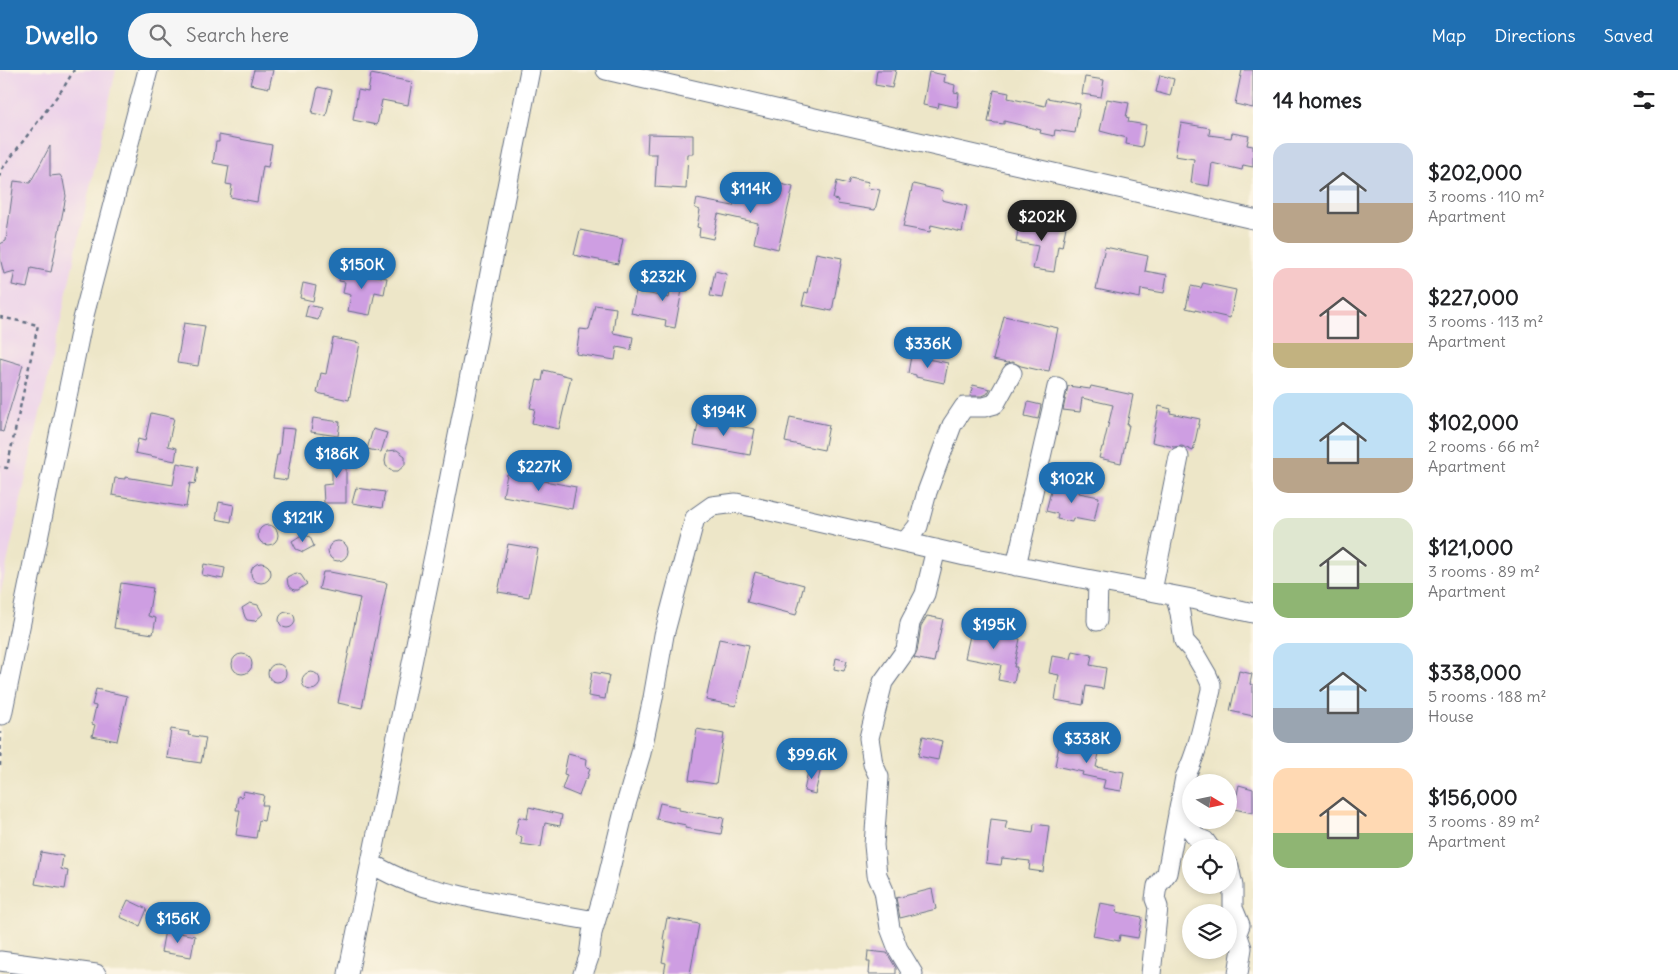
<!DOCTYPE html>
<meta charset="utf-8">
<style>
body{margin:0;font-family:Delius,sans-serif;background:#f6f6f6;color:#202124;height:100vh;display:flex;flex-direction:column;font-size:19px;white-space:nowrap}
*{box-sizing:border-box;margin:0}
p{font-size:16px;color:#757577}
.icon{flex:none;width:28px;height:28px;fill:none;stroke:currentColor;stroke-width:2;stroke-linecap:round;stroke-linejoin:round}
.map{position:relative;flex:1;overflow:hidden}
.side{display:flex;flex-direction:column;background:#fff;width:425px}
.side>*{flex:none}
.needle{width:32px;rotate:100deg}
.tools{position:absolute;left:1182px;top:704px;display:grid;gap:10px}
.tools a{display:grid;place-items:center;width:55px;height:55px;border-radius:50%;background:#fff;box-shadow:0 2px 8px #0003;font-size:25px}
.price{position:absolute;translate:-50% -42px;padding:0 11px;border-radius:18px;background:#1f6fb2;color:#fff;font-size:16px;line-height:32px;filter:drop-shadow(0 1px 2px #0008)}
.price::after{content:'';position:absolute;left:50%;top:30px;width:15px;height:11px;margin-left:-8px;background:inherit;clip-path:polygon(0 0,100% 0,50% 100%)}
.price.on{background:#222;color:#fff}
ul{padding:0;list-style:none}
li{display:flex;align-items:center;gap:15px;height:125px;padding:0 20px}
li span{display:grid;place-items:center;flex:none;width:140px;height:100px;border-radius:15px;color:#555}
li>.icon{margin-inline-start:auto}
span .icon{width:60px;height:60px;fill:#fffc;stroke-width:1}
li b{font-size:21px}
h2{display:flex;justify-content:space-between;align-items:center;height:60px;padding:0 20px;font-size:21px}
header{display:flex;align-items:center;gap:30px;box-sizing:border-box;height:70px;padding:0 25px;background:#1f6fb2;color:#fff}
header strong{font-size:24px}
nav{display:flex;gap:28px;margin-inline-start:auto;font-size:18px}
.search{width:350px;height:45px;background:#f6f6f6;display:flex;align-items:center;gap:12px;box-sizing:border-box;padding:0 18px;border-radius:28px;color:#757577;font-size:19px}
main{display:flex;flex:1;min-height:0}
.map>svg:first-child{display:block}
.built{fill:#ecd1ea}
.building{fill:#ce9ee2}
.lines{fill:none;stroke-linecap:round;stroke-linejoin:round}
.minor-casing{stroke:#646f83;stroke-width:21}
.path{stroke:#646f83;stroke-width:2.5;stroke-dasharray:4 4;stroke-linecap:butt}
.minor{stroke:#fff;stroke-width:19}
</style>
<header>
<strong>Dwello</strong>
<div class="search"><svg class="icon" aria-label="search" viewBox="0 0 24 24"><circle cx="10" cy="10" r="6"/><path d="M15 15l6 6"/></svg>Search here</div>
<nav><a>Map</a><a>Directions</a><a>Saved</a></nav>
</header>
<main>
<div class="map">
<svg width="1253" height="904" viewBox="0 0 1253 904">
<rect width="100%" height="100%" fill="#fcf5e5"/>
<filter id="ink" filterUnits="userSpaceOnUse"><feTurbulence type="fractalNoise" baseFrequency=".02" numOctaves="2"/><feDisplacementMap in="SourceGraphic" scale="10" xChannelSelector="R" yChannelSelector="G"/><feConvolveMatrix kernelMatrix="1 2 1 2 8 2 1 2 1" color-interpolation-filters="sRGB"/></filter>
<filter id="wash" filterUnits="userSpaceOnUse"><feTurbulence type="fractalNoise" baseFrequency=".0096" numOctaves="4" result="noise"/><feDisplacementMap in="SourceGraphic" scale="20" xChannelSelector="R" yChannelSelector="G"/><feGaussianBlur stdDeviation="1.12" result="paint"/><feColorMatrix in="noise" values="0 0 0 0 0 0 0 0 0 0 0 0 0 0 0 0 0 1.4 0 .05"/><feComposite in="paint" operator="in"/></filter>
<g filter="url(#wash)">
<rect width="100%" height="100%" fill="#ede6c8"/>
<path class="built" d="M0 0H116L0 525Z"/>
<g id="blocks">
<path class="building" d="M254 0H273L269 18 250 14Z
M877 0H896L892 18 875 15Z
M1242 0H1253V38L1235 34Z
M929 2 945 5 944 12 955 15 954 22 959 23 957 37 939 33 938 38 923 35Z
M371 4 412 12 408 35 382 30 377 55 353 50 358 20 368 22Z
M1160 5 1174 9 1170 26 1156 22Z
M1085 7 1104 10 1101 27 1082 24Z
M318 17 332 20 326 46 312 43Z
M994 20 1009 23 1008 28 1045 36 1047 28 1080 34 1075 63 1055 60 1054 66 1040 63 1041 60 1004 51V54L988 52Z
M1107 29 1129 33 1126 47 1129 48 1128 52 1146 55 1142 77 1126 74 1127 68 1100 61Z
M1181 53 1210 58 1209 65 1231 68 1232 63 1249 66 1247 75 1253 76V97L1243 95 1242 100 1212 93 1209 116 1191 113 1194 89 1175 86Z
M648 64 693 65V84H688L686 119 655 117 657 84H647Z
M219 65 272 75 268 97 263 96 257 132 230 127 232 115 226 114 229 96 213 93 216 72H219Z
M50 76V106L60 105 63 110 66 126 51 202 31 198 27 218 12 215 15 201 4 204 0 188V174L6 171 14 111 30 113Z
M850 108 869 112 867 118 880 120 875 140 837 134 838 130 833 129 837 111 848 114Z
M773 112 793 117 778 179 754 173 758 153 718 144 713 169 699 166 700 158 697 157 700 140 695 138 697 129 733 136 737 120 769 128Z
M913 114 943 121 942 130 967 136 962 162 931 155 930 162 903 157Z
M1020 148 1066 157 1062 177 1058 176 1054 202 1033 199 1038 176 1016 172Z
M580 160 623 169 618 194 574 185Z
M1105 177 1148 186 1145 201 1167 205 1164 223 1141 219 1140 228 1096 219Z
M816 183 842 188 832 241 802 235 805 222 808 223Z
M341 199 387 208 384 224 375 222 370 245 348 241 351 225 343 223 345 212 339 211Z
M715 201 727 204 722 228 710 226Z
M673 202 690 205 688 221 682 220 675 258 665 256 666 250 631 243 636 221 669 228Z
M303 213 316 216 313 231 300 228Z
M1203 213 1236 220 1230 248 1186 238 1191 216 1201 218Z
M308 235 321 238 318 250 305 247Z
M595 235 616 238 613 263 633 267 631 280 617 277 615 290 576 284 580 259 589 260Z
M1004 246 1058 258 1049 301 1043 300V301L1021 296 1012 292 1007 293 993 290Z
M184 253 205 256 198 296 177 293Z
M333 268 360 273 349 330 317 323 321 303 326 304Z
M911 286 948 293 944 313 916 307V305L908 303Z
M0 288 23 295 3 362 0 361Z
M544 300 571 307 559 359 532 353 535 339 530 338 537 310 542 311Z
M973 315 990 319 989 321 987 324 982 326H970Z
M1068 316 1090 319 1091 316 1133 325 1127 355H1129L1121 393 1099 388 1102 377H1103L1113 335 1082 328 1080 342 1063 340Z
M1028 332 1041 335 1038 349 1025 346Z
M1159 336 1171 339 1170 343 1200 349 1193 381 1182 376 1174 377 1152 372Z
M151 343 174 348 168 376 177 378 175 391 135 383 138 369 145 371Z
M790 347 829 355 824 380 785 372Z
M313 348 340 352 338 366 311 362Z
M699 349 755 359 750 385 694 375Z
M282 358 295 359 287 410 273 408 277 385H279Z
M373 359 387 363 381 382 367 379Z
M346 379V433H324L323 415 332 414V380Z
M397 380 405 386V395L398 401H393L386 396 385 391 387 381Z
M177 393 198 397 195 414 190 413 186 437 112 425 115 408 125 409V407L173 415Z
M507 404 576 417 572 439 503 426Z
M1060 412 1080 417 1079 423 1099 427 1094 452 1073 448 1072 452 1057 449 1058 444 1046 441 1052 417 1059 419Z
M356 418 385 422 382 438 352 433Z
M219 432 234 435 231 452 216 449Z
M258 465a10 10 0 1 1 20 0a10 10 0 1 1-20 0Z
M303 464 310 467 314 476 303 482 296 479 292 471Z
M328 481a10 10 0 1 1 20 0a10 10 0 1 1-20 0Z
M508 474 538 479 529 527 498 522Z
M251 503a10 10 0 1 1 20 0a10 10 0 1 1-20 0Z
M204 494 225 498 223 509 202 505Z
M323 502H330L387 513 362 638 338 633 360 528 319 519Z
M755 502 804 515 796 545 747 532Z
M297 503 301 505 307 514 298 520H294L288 515 287 507 293 504Z
M121 513 153 518 148 546 156 548 153 564 114 558Z
M250 533 258 535 263 544 255 551 247 550 245 547 242 538Z
M279 550a8 8 0 1 1 16 0a8 8 0 1 1-16 0Z
M927 546 943 549 934 592 914 588 917 582 921 556Z
M973 552 997 557 996 564 1020 569 1014 597H1017L1014 613 998 610 1001 595 965 588Z
M719 569 749 575 736 636 706 630Z
M1073 581 1092 585 1090 595 1106 598 1103 619 1086 616 1083 635 1055 630 1059 605 1049 603 1052 586 1071 589Z
M232 594a10 10 0 1 1 20 0a10 10 0 1 1-20 0Z
M836 588 847 591 844 601 834 599Z
M268 603a9 9 0 1 1 18 0a9 9 0 1 1-18 0Z
M1239 601 1252 604 1250 614 1253 615V646L1230 641Z
M592 602 609 605 605 629 588 626Z
M302 611a9 9 0 1 1 18 0a9 9 0 1 1-18 0Z
M96 619 127 626 117 671 92 666 95 655 92 654 96 636 92 635Z
M171 659 189 662 188 665 206 668 201 693 167 688Z
M697 659 724 664 716 714 689 710Z
M923 666 942 671 938 690 918 686Z
M1060 670 1100 679 1096 697 1124 702 1121 721 1103 718 1105 710 1082 705 1083 702 1055 696Z
M568 684 587 689 586 697 590 698 587 709H585L579 726 562 719 567 705 564 704Z
M809 696 821 698 815 724 804 721Z
M1239 715 1253 719V743L1234 739Z
M243 721 264 725 262 735H267L264 751 259 750 256 768 236 765 240 740H236L238 726 242 727Z
M660 733 679 737V740L724 748 721 764 685 758 686 755 656 749Z
M529 737 562 745 560 756 545 753 541 777 521 774 522 767 515 765 519 747 527 749Z
M991 749 1007 751 1005 759 1033 763 1034 754 1049 756 1043 802 1029 800 1030 791 1002 788 1001 795 986 793Z
M41 782 63 786 61 799 68 801 65 819 35 814Z
M932 819 936 839 900 848 896 828Z
M128 830 147 839 140 856 120 847Z
M1100 833 1117 836 1116 842 1142 847 1138 868 1120 865 1119 871 1093 866Z
M667 848 699 854 690 904H664L666 893 662 892 666 870 663 869Z
M165 860 195 866 191 887 161 882Z
M868 881 887 883 896 898V904H869L870 892H867Z"/>
</g>
</g>
<g filter="url(#ink)">
<use href="#blocks" fill-opacity="0" stroke="#646f83" stroke-width="1"/>
<g class="lines">
<g class="minor-casing">
<path id="minor" d="M606 0 1253 149
M905 472 918 456 927 422 952 355 964 337H984L995 334 1012 303
M1016 496 1057 317
M1152 521 1179 387
M1097 551 1098 511
M2 645 82 253 148 0
M1178 742 1197 768 1205 771 1210 778
M371 793C406 815 432 819 471 828 513 837 554 844 595 851
M1229 796 1233 816V838L1240 855 1237 863 1242 878 1238 904
M0 891 96 904
M348 904 440 457 530 0
M583 904 589 887 592 863 605 819 624 741 641 683 653 628 664 565 695 448 712 436 736 433 965 486 1187 528 1253 543
M913 904 898 879 890 858 884 821 877 805 874 775 879 707 873 694 869 668 883 612 906 580 910 553 925 524 936 479
M1151 904 1158 837 1155 829 1157 816 1167 803 1185 707C1199 680 1204 648 1211 620V614L1207 605 1193 581 1184 571 1180 543 1175 526"/>
</g>
<path class="path" d="M0 107 2 99 64 17 74 0
M0 247 38 255 7 398 0 397
M0 696 1 662"/>
<use href="#minor" class="minor"/>
</g>
</g>
</svg>
<div class="tools">
<a><svg class="needle" viewBox="-14 -14 28 28"><path d="M0-13l5 13h-10z" fill="#e53935"/><path d="M0 13l5-13h-10z" fill="#757577"/></svg></a>
<a><svg class="icon" aria-label="locate" viewBox="0 0 24 24"><circle cx="12" cy="12" r="6"/><path d="M12 2v4M12 18v4M2 12h4M18 12h4"/></svg></a>
<a><svg class="icon" aria-label="layers" viewBox="0 0 24 24"><path d="M12 4l9 5-9 5-9-5zM3 14l9 5 9-5"/></svg></a>
</div>
<b class="price" style="left:751px;top:144px">$114K</b>
<b class="price on" style="left:1042px;top:172px">$202K</b>
<b class="price" style="left:362px;top:220px">$150K</b>
<b class="price" style="left:663px;top:232px">$232K</b>
<b class="price" style="left:928px;top:299px">$336K</b>
<b class="price" style="left:724px;top:367px">$194K</b>
<b class="price" style="left:337px;top:409px">$186K</b>
<b class="price" style="left:539px;top:422px">$227K</b>
<b class="price" style="left:1072px;top:434px">$102K</b>
<b class="price" style="left:303px;top:473px">$121K</b>
<b class="price" style="left:994px;top:580px">$195K</b>
<b class="price" style="left:1087px;top:694px">$338K</b>
<b class="price" style="left:812px;top:710px">$99.6K</b>
<b class="price" style="left:178px;top:874px">$156K</b>
</div>
<section class="side">
<h2>14 homes<svg class="icon" aria-label="filters" viewBox="0 0 24 24"><path d="M4 7h16M4 17h16"/><circle cx="9" cy="7" r="2"/><circle cx="15" cy="17" r="2"/></svg></h2>
<ul>
<li><span style="background:linear-gradient(#c9d6e8 60%,#b9a48a 0)"><svg class="icon" aria-label="home" viewBox="0 0 24 24"><path d="M3 11l9-7 9 7M6 9v11h12V9"/></svg></span><div><b>$202,000</b><p>3 rooms · 110 m²</p><p>Apartment</p></div></li>
<li><span style="background:linear-gradient(#f6c9c9 75%,#c2b280 0)"><svg class="icon" aria-label="home" viewBox="0 0 24 24"><path d="M3 11l9-7 9 7M6 9v11h12V9"/></svg></span><div><b>$227,000</b><p>3 rooms · 113 m²</p><p>Apartment</p></div></li>
<li><span style="background:linear-gradient(#bfe0f5 65%,#b9a48a 0)"><svg class="icon" aria-label="home" viewBox="0 0 24 24"><path d="M3 11l9-7 9 7M6 9v11h12V9"/></svg></span><div><b>$102,000</b><p>2 rooms · 66 m²</p><p>Apartment</p></div></li>
<li><span style="background:linear-gradient(#dfe7d0 65%,#8fb573 0)"><svg class="icon" aria-label="home" viewBox="0 0 24 24"><path d="M3 11l9-7 9 7M6 9v11h12V9"/></svg></span><div><b>$121,000</b><p>3 rooms · 89 m²</p><p>Apartment</p></div></li>
<li><span style="background:linear-gradient(#bfe0f5 65%,#9aa5b1 0)"><svg class="icon" aria-label="home" viewBox="0 0 24 24"><path d="M3 11l9-7 9 7M6 9v11h12V9"/></svg></span><div><b>$338,000</b><p>5 rooms · 188 m²</p><p>House</p></div></li>
<li><span style="background:linear-gradient(#ffd9b3 65%,#8fb573 0)"><svg class="icon" aria-label="home" viewBox="0 0 24 24"><path d="M3 11l9-7 9 7M6 9v11h12V9"/></svg></span><div><b>$156,000</b><p>3 rooms · 89 m²</p><p>Apartment</p></div></li>
</ul>
</section>
</main>
